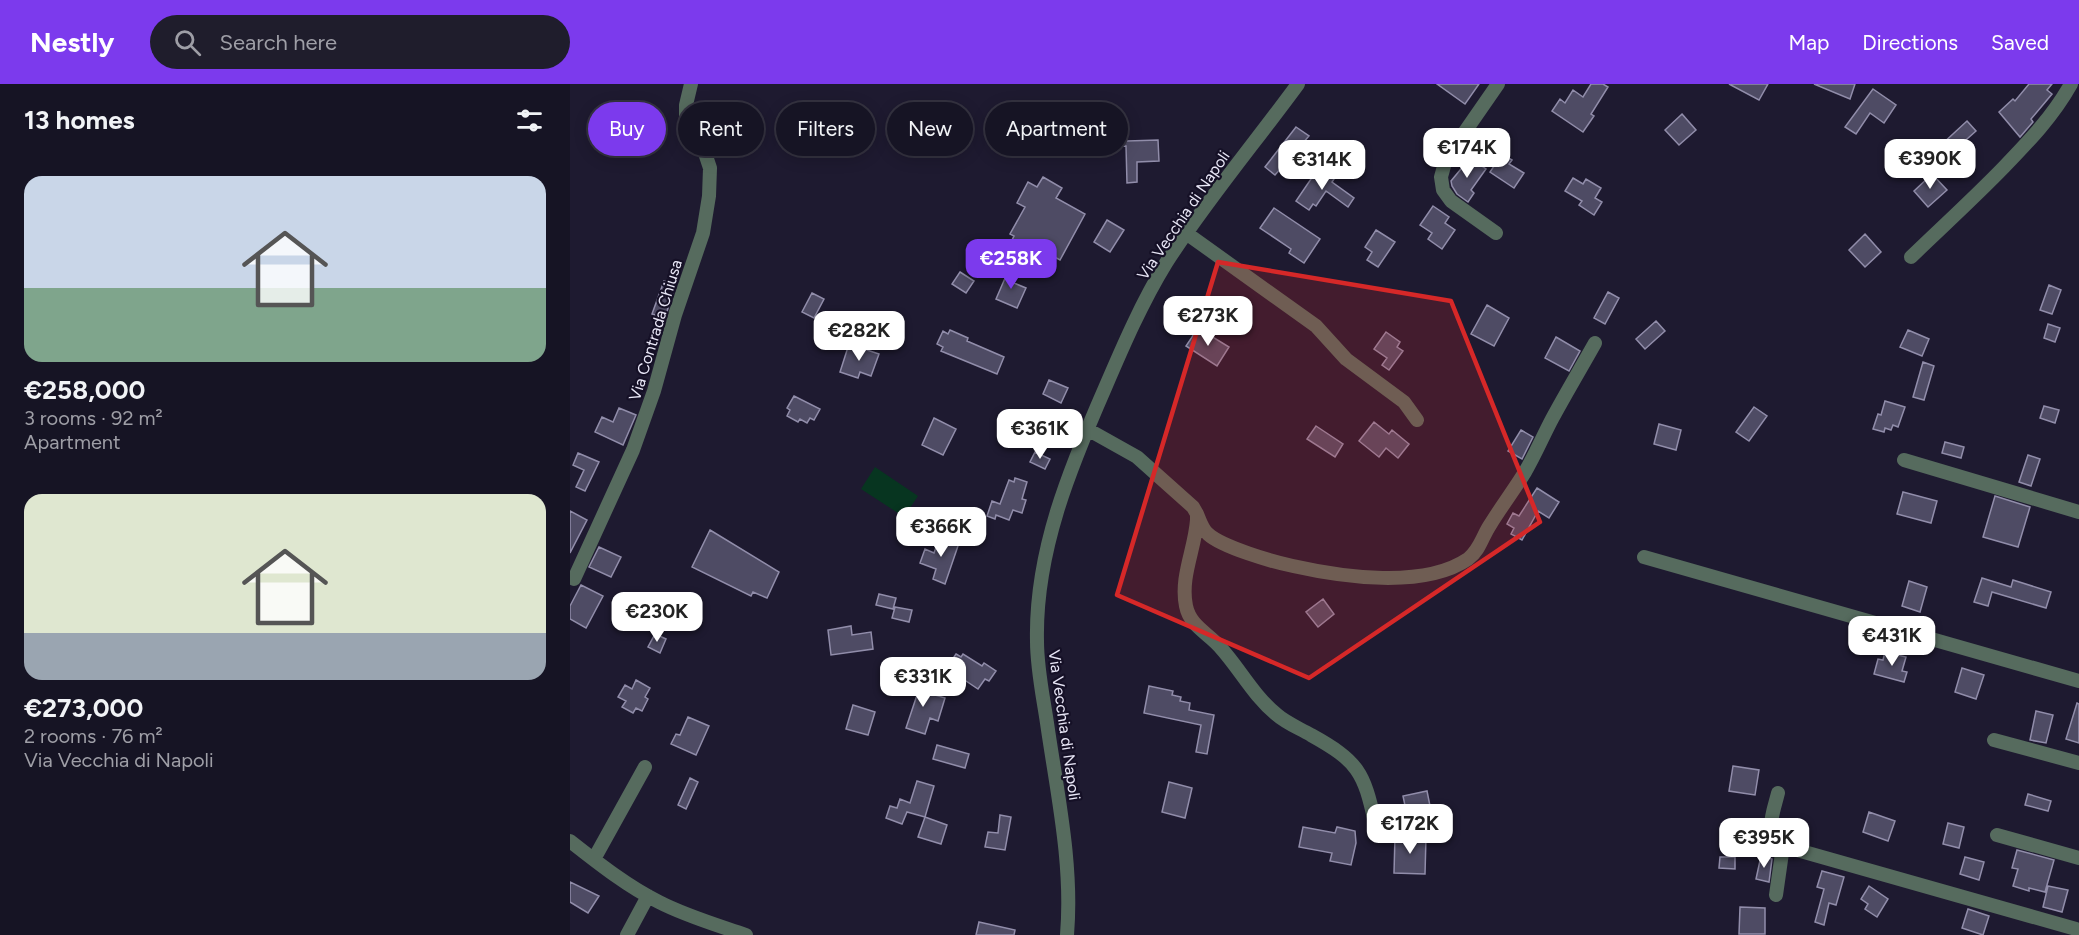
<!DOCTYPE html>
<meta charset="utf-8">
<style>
body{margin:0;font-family:Figtree,sans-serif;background:#1f1d2c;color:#f1f3f6;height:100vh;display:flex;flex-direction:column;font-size:22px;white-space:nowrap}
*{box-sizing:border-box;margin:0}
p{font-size:20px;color:#9e9ea6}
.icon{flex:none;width:33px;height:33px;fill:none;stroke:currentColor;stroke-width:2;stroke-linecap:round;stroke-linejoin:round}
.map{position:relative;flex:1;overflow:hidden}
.sheet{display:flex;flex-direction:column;background:#161424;width:570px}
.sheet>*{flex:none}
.banner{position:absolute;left:18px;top:18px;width:570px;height:54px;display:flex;gap:12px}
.price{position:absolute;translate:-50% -51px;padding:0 14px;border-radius:12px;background:#fff;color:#222;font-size:20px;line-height:39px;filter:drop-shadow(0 2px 3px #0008)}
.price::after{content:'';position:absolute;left:50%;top:36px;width:18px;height:14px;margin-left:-9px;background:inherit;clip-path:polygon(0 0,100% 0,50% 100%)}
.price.on{background:#7c3aed;color:#fff}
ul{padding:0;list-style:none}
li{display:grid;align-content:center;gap:12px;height:318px;padding:0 24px}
li span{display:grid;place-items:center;height:186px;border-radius:18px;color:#555}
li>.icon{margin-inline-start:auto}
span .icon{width:108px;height:108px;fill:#fffc;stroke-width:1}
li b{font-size:26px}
h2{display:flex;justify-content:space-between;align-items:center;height:72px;padding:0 24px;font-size:26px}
.chip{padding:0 21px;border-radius:27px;background:#161424;box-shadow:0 3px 15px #0003,0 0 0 2px #353341;font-size:21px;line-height:54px}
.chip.on{background:#7c3aed;color:#fff}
header{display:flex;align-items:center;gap:36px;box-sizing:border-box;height:84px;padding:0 30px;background:#7c3aed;color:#fff}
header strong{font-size:28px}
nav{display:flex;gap:33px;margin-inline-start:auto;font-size:21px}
.search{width:420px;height:54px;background:#1f1d2c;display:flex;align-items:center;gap:15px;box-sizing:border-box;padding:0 21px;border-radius:33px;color:#9e9ea6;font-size:22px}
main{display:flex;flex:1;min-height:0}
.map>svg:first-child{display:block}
.grass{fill:#073520}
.building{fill:#4e4b64;stroke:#918daa;stroke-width:1.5}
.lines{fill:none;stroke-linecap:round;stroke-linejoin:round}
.minor{stroke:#566b5e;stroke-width:14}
.marked{fill:#d62828;fill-opacity:0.2;stroke:#d62828;stroke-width:4.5;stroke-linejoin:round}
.labels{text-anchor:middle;stroke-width:4.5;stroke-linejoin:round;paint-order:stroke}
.street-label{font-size:16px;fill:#e9e7f7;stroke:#151026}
</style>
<header>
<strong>Nestly</strong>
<div class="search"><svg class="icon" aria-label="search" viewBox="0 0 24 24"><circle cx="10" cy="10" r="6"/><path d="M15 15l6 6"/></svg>Search here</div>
<nav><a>Map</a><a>Directions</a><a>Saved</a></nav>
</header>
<main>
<section class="sheet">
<h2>13 homes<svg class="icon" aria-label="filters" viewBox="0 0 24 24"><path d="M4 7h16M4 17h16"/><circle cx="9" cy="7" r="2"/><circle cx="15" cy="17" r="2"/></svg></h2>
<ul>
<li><span style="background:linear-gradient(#c9d6e8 60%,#7fa58c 0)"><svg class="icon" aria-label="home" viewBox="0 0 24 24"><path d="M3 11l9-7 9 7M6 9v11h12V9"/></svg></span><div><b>€258,000</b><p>3 rooms · 92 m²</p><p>Apartment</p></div></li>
<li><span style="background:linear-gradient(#dfe7d0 75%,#9aa5b1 0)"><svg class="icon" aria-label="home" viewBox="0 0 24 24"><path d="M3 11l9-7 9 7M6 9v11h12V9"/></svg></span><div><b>€273,000</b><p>2 rooms · 76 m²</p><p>Via Vecchia di Napoli</p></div></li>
</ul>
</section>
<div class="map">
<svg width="1509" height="851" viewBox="0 0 1509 851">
<rect width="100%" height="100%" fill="#1e1a30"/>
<path class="grass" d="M305 383 348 412 334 433 291 405Z"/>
<path class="building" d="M867 0H909L895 20Z
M1021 0H1033L1038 3 1021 30 1024 32 1013 48 982 27 990 15 995 19 1003 6 1013 13Z
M1159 0H1198L1189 16Z
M1244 0H1285L1280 15Z
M1459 0H1482L1477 6 1482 10 1461 35 1463 38 1450 53 1429 28 1443 15 1445 17Z
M1303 5 1326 21 1314 39 1300 29 1286 50 1275 43Z
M1112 30 1126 46 1109 61 1095 46Z
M1397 37 1406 47 1379 71 1370 62Z
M726 43 739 52 705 91 695 83Z
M557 47V57L588 56 589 77 567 78V98L557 99 556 62 543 63 542 48Z
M932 70 942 76 939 80 954 89 944 104 920 88Z
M900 74 916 85 901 106 904 109 898 118 887 110 882 102 881 97Z
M751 86 764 95 762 98 784 114 778 123 756 107 746 122 743 120 739 126 726 117 743 92 746 94Z
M1362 90 1377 106 1358 123 1344 107Z
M473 93 492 104 486 114 515 130 490 176 461 160 454 173 438 164 444 152 440 150 455 123 447 119 458 98 467 103Z
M1003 94 1013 100 1016 95 1031 104 1025 114 1032 118 1024 131 1009 121 1012 117 995 107Z
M863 122 879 133 875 139 885 146 872 165 858 155 862 149 850 141Z
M704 124 750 155 734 179 719 169 721 165 690 144Z
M537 136 554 146 540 168 524 158Z
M806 146 825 158 808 183 797 176 802 168 795 163Z
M1295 150 1311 168 1295 183 1279 166Z
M439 185 449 189 444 199 456 204 447 224 426 215Z
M390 188 404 197 396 209 382 200Z
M94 197 103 200 100 207 103 208 95 234 82 230Z
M1479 201 1491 206 1482 230 1470 226Z
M1038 208 1049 214 1035 240 1024 234Z
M242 209 254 215 244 234 232 228Z
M917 221 939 234 924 262 901 250Z
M1086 237 1095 247 1075 265 1066 255Z
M1478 240 1490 244 1485 258 1474 254Z
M628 244 659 263 647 282 616 262Z
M380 246 398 254 397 257 434 273 427 290 371 267 373 263 367 260 373 247 378 250Z
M1338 246 1359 255 1352 272 1330 263Z
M816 248 830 258 827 263 833 267 819 286 812 281 817 274 804 265Z
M986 253 1010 267 999 287 975 274Z
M279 260 309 270 301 292 290 288 288 294 270 288Z
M1353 278 1364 282 1354 316 1343 313Z
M479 296 498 304 491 319 473 310Z
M224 312 250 325 244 336 240 334 237 339 230 335 228 338 217 332 220 326 217 324Z
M1315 317 1335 323 1328 343 1323 341 1321 346 1315 344 1314 348 1303 345 1308 330 1311 331Z
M1474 322 1489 326 1485 339 1470 334Z
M1184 323 1197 332 1179 357 1166 348Z
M49 324 66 331 53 361 25 348 32 333 43 338Z
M364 334 386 345 373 371 352 361Z
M804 338 819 350 822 346 839 360 828 374 816 364 809 373 789 357Z
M1089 340 1111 346 1106 366 1084 360Z
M746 342 773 360 765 373 737 355Z
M951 346 963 353 952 375 938 367Z
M1375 358 1394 363 1391 374 1372 369Z
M465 368 480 375 475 385 460 378Z
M8 369 29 378 15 407 6 403 14 386 3 381Z
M1458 371 1470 375 1461 402 1449 398Z
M445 394 457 398 452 415 456 416 452 429 443 426 439 436 426 431 425 435 417 432 422 417 430 420 439 396 444 398Z
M967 404 989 418 979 434 968 427 952 456 941 450 944 444 937 440 943 429 949 432Z
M1333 408 1367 417 1361 439 1327 430Z
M1425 412 1460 423 1448 463 1413 453Z
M0 427 17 436 0 469Z
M140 446 209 488 197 514 183 508 181 512 122 483Z
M370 452 389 459 375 500 363 495 366 485 350 479 355 465 364 469Z
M29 463 51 473 41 493 19 483Z
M1412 494 1441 503 1443 496 1481 508 1476 524 1422 508 1418 522 1404 518Z
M1339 497 1357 503 1350 528 1332 522Z
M11 501 33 512 16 544 0 535V522Z
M309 510 326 514 323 525 306 521Z
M753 515 764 530 748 543 736 528Z
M325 523 342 526 339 538 322 534Z
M281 542 282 551 301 548 303 565 261 571 258 546Z
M85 550 96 555 90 569 78 563Z
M1315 568 1336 573 1332 587 1337 588 1334 598 1304 590 1308 575 1313 576Z
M386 570 391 573 393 570 412 582 414 579 426 587 419 597 415 595 408 605 390 593 386 598 377 592 380 587 376 585Z
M1392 584 1414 591 1406 615 1385 608Z
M66 596 80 604 75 613 78 615 72 627 66 624 63 629 52 623 56 617 48 613 55 601 62 605Z
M335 597 351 601 349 606 375 614 368 637 360 634 355 650 336 644 347 611 332 607Z
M579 602 603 607 602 611 611 613 610 617 620 619 619 626 644 631 637 670 626 668 631 641 574 629Z
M1507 619 1509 620V659L1496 655Z
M283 621 305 628 298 651 276 645Z
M1466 627 1483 631 1476 659 1460 656Z
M118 633 139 642 126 671 101 660 106 650 110 651Z
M367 661 399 670 395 684 363 675Z
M1163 682 1189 686 1185 711 1159 707Z
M120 694 128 698 116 725 108 721Z
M347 697 364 702 355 733 377 741 371 760 348 753 355 733 337 728 332 740 316 734 320 722 327 724 330 715 340 719Z
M599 698 622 704 615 734 592 728Z
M857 707 862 732 838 736 833 712Z
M1458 710 1481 717 1478 727 1455 721Z
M1299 728 1325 737 1318 757 1293 748Z
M430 731 441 733 435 766 415 763 418 748 428 749Z
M1378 739 1394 743 1389 764 1373 760Z
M733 743 765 749 767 743 785 747 786 759 781 781 760 777 762 769 729 763Z
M825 752 856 753 855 790 824 789Z
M1447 766 1484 776 1475 808 1459 804V807L1443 802 1448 785 1442 784Z
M1191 772 1202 775 1199 798 1186 795Z
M1150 773H1165V785L1149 784Z
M1395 773 1414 778 1409 796 1390 790Z
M1252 787 1274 793 1266 821 1259 819 1254 841 1245 838 1254 805 1247 803Z
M0 798 29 812 18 829 0 818Z
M1299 802 1318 815 1307 833 1295 825 1298 820 1291 815Z
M1478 802 1498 806 1492 828 1473 823Z
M1170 823 1195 824V850H1169Z
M1398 825 1419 832 1413 851 1392 844Z
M409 838 445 846 444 851H406Z"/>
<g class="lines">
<path class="minor" d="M616 149 746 242 776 275 834 318 847 336
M926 149 881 117 873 106 871 93 876 75 928 0
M1341 173C1372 143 1404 114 1434 83 1460 56 1483 32 1501 0
M517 345 567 373 623 423 627 430V436C625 465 610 493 616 522 620 542 638 549 650 563 670 585 683 611 706 630 716 639 729 644 741 651 788 677 794 688 805 739
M1334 376 1509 428
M627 430C630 437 632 445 638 450 652 463 703 478 723 482 772 493 854 505 898 475 910 466 912 453 920 441 931 423 944 406 955 388 965 371 973 352 982 335 996 309 1011 284 1025 259
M1074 473 1509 597
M4 495 63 366 84 307 105 231 133 149 139 112 140 84 134 66 116 37V21L121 0
M1424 656 1509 679
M1427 751 1509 774
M0 757C28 779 57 802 89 818 116 832 147 841 176 851
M1213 762 1506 845
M24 775 75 683
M1206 811 1213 762C1192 753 1204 726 1208 709
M57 851 78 812
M497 851C503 780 487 709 477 639 473 612 467 585 467 557 465 468 500 384 535 304 553 262 572 218 596 179 636 117 684 60 728 0"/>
</g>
<path class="marked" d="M648 178 881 217 970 438 739 594 547 511Z"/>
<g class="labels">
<g class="street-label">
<text transform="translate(613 131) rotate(-56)" y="6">Via Vecchia di Napoli</text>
<text transform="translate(85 246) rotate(-73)" y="6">Via Contrada Chiusa</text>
<text transform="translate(495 641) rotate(82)" y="6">Via Vecchia di Napoli</text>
</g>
</g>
</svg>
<b class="price" style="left:897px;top:95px">€174K</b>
<b class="price" style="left:1360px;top:106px">€390K</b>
<b class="price" style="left:752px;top:107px">€314K</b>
<b class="price on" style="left:441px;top:206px">€258K</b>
<b class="price" style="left:638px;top:263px">€273K</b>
<b class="price" style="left:289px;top:278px">€282K</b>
<b class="price" style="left:470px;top:376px">€361K</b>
<b class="price" style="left:371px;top:474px">€366K</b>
<b class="price" style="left:87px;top:559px">€230K</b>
<b class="price" style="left:1322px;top:583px">€431K</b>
<b class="price" style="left:353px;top:624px">€331K</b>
<b class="price" style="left:840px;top:771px">€172K</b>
<b class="price" style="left:1194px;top:785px">€395K</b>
<div class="banner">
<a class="chip on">Buy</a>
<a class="chip">Rent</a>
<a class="chip">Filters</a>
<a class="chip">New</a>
<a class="chip">Apartment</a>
</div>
</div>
</main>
